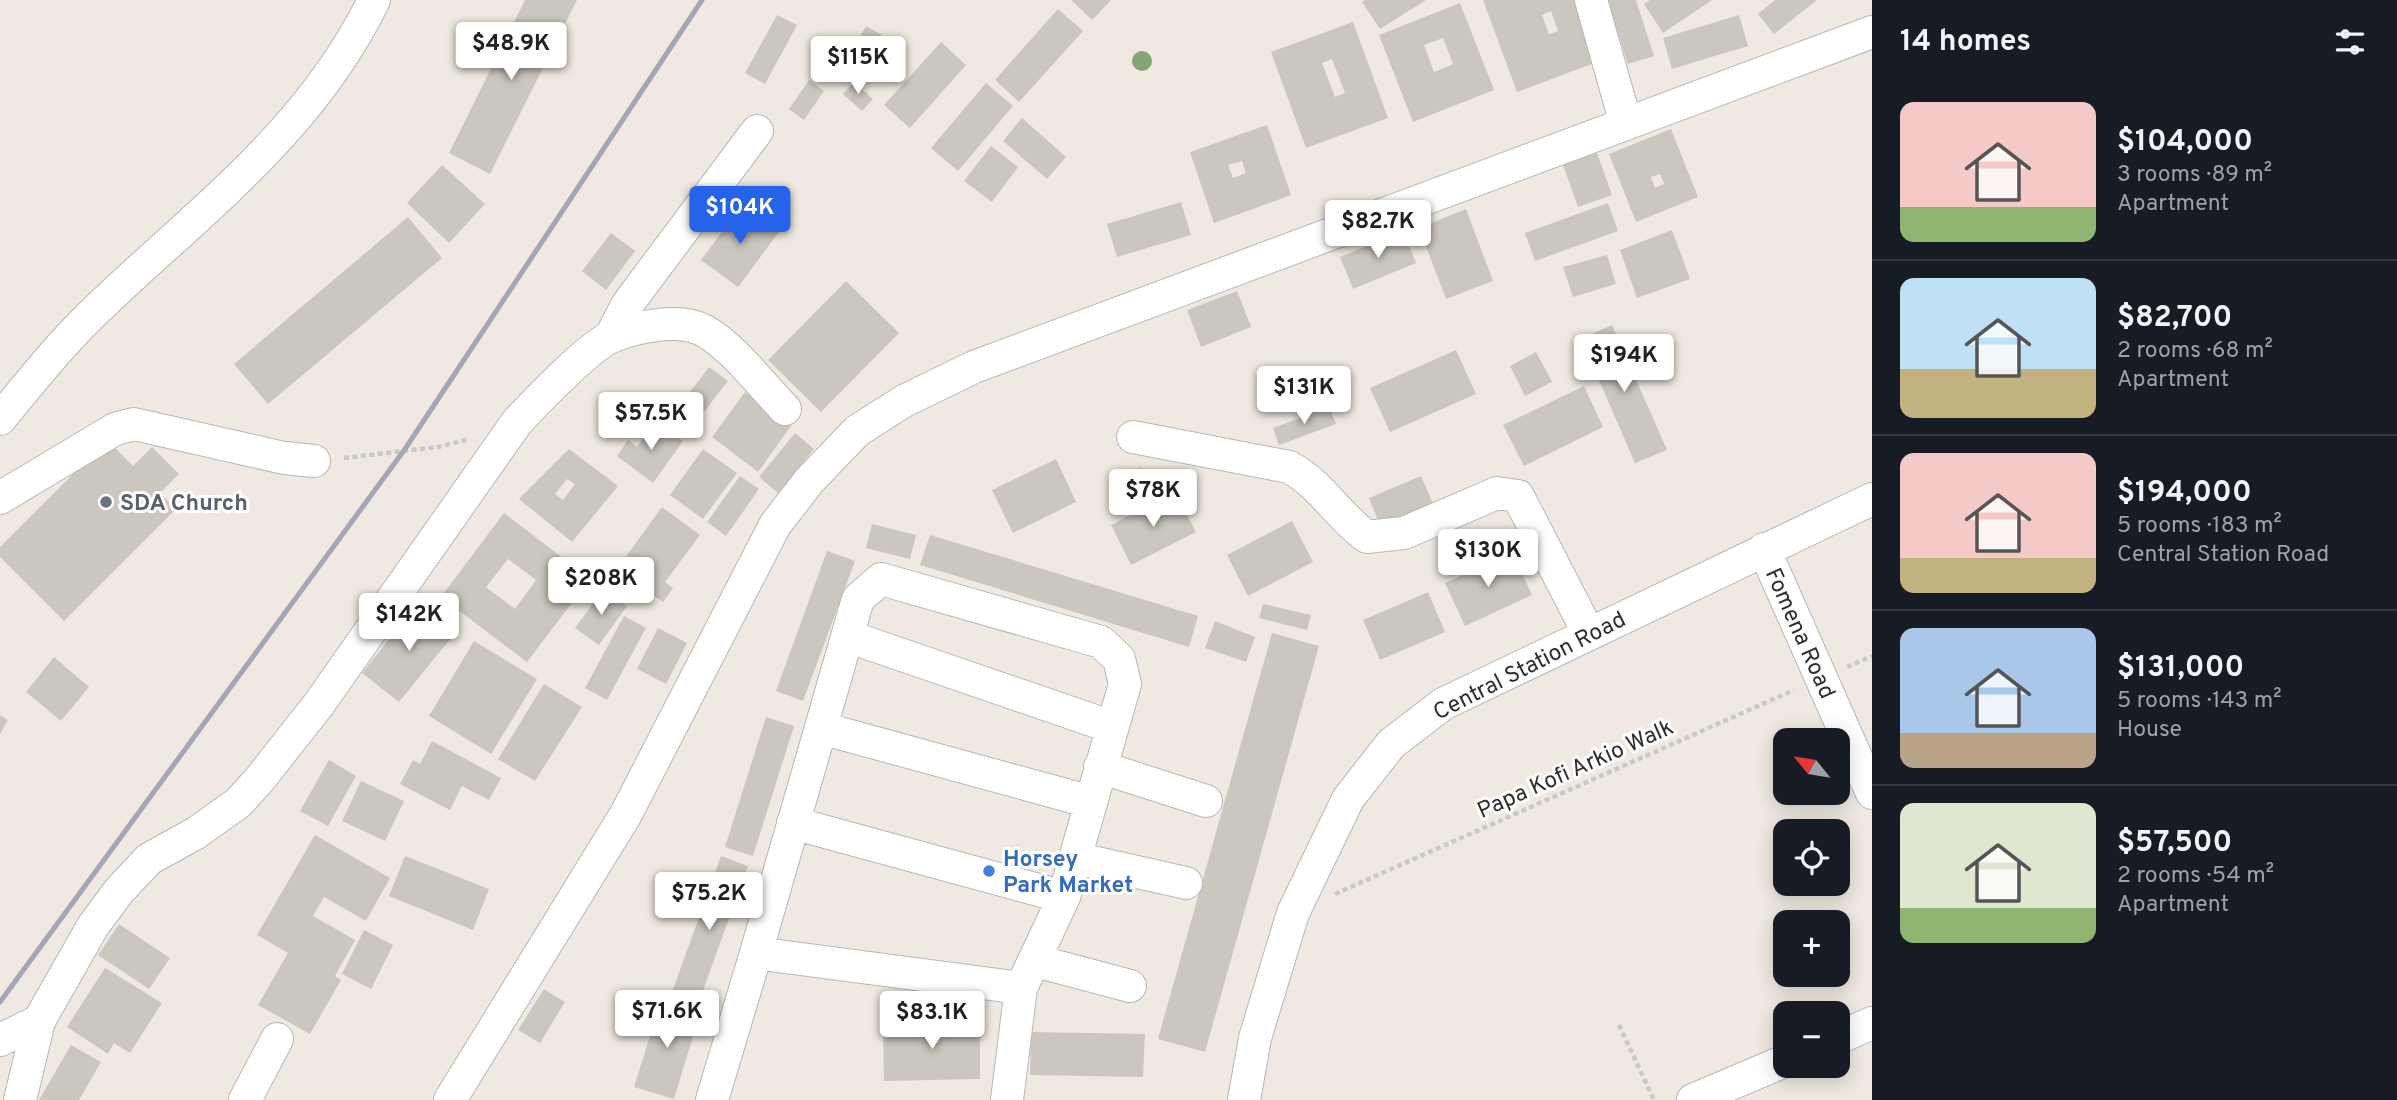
<!DOCTYPE html>
<meta charset="utf-8">
<style>
body{margin:0;font-family:Overpass,sans-serif;background:#20242c;color:#f1f3f6;height:100vh;display:flex;flex-direction:column;font-size:26px;white-space:nowrap}
*{box-sizing:border-box;margin:0}
p{font-size:23px;color:#9ea1a6}
.icon{flex:none;width:38px;height:38px;fill:none;stroke:currentColor;stroke-width:2;stroke-linecap:round;stroke-linejoin:round}
.map{position:relative;flex:1;overflow:hidden}
.sheet{display:flex;flex-direction:column;background:#171b24;width:525px}
.sheet>*{flex:none}
.needle{width:46px;rotate:300deg}
.controls{position:absolute;left:1773px;top:728px;display:grid;gap:14px}
.controls a{display:grid;place-items:center;width:77px;height:77px;border-radius:14px;background:#171b24;box-shadow:0 4px 18px #0003;font-size:35px}
.price{position:absolute;translate:-50% -60px;padding:0 16px;border-radius:7px;background:#fff;color:#222;font-size:23px;line-height:46px;filter:drop-shadow(0 2px 4px #0008)}
.price::after{content:'';position:absolute;left:50%;top:42px;width:21px;height:16px;margin-left:-10px;background:inherit;clip-path:polygon(0 0,100% 0,50% 100%)}
.price.selected{background:#2563eb;color:#fff}
ul{padding:0;list-style:none}
li{display:flex;align-items:center;gap:21px;height:175px;padding:0 28px}
li+li{border-top:2px solid #363941}
li span{display:grid;place-items:center;flex:none;width:196px;height:140px;border-radius:14px;color:#555}
li>.icon{margin-inline-start:auto}
span .icon{width:84px;height:84px;fill:#fffc;stroke-width:1}
li b{font-size:30px}
h2{display:flex;justify-content:space-between;align-items:center;height:84px;padding:0 28px;font-size:30px}
main{display:flex;flex:1;min-height:0}
.map>svg:first-child{display:block}
.building{fill:#cbc7bf;fill-rule:evenodd}
.lines{fill:none;stroke-linecap:round;stroke-linejoin:round}
.minor-casing{stroke:#b4b7c1;stroke-width:34}
.path{stroke:#c9c9c9;stroke-width:4.5;stroke-dasharray:5 3.5;stroke-linecap:butt}
.minor{stroke:#fff;stroke-width:32}
.rail{stroke:#a3a6b8;stroke-width:5}
.tree{fill:#84a574}
.worship-dot{fill:#6b7280;stroke:#fff;stroke-width:2.5}
.shop-dot{fill:#3f7fe0;stroke:#fff;stroke-width:2.5}
.labels{text-anchor:middle;stroke-width:6;stroke-linejoin:round;paint-order:stroke}
.worship-label{font-size:23px;font-weight:bold;fill:#5b616d;stroke:#fff;text-anchor:start}
.street-label{font-size:23px;fill:#2e2e2e;stroke:#fff}
.shop-label{font-size:23px;font-weight:bold;fill:#366cbe;stroke:#fff;text-anchor:start}
</style>
<main>
<div class="map">
<svg width="1872" height="1100" viewBox="0 0 1872 1100">
<rect width="100%" height="100%" fill="#efe9e1"/>
<path class="building" d="M525 0H577L490 174 449 153Z
M1071 0H1111L1092 20Z
M1365 0H1426L1380 29 1362 2Z
M1483 0H1583L1605 59 1517 92ZM1551 11 1558 31 1549 34 1542 15Z
M1607 0H1636L1654 56 1628 64Z
M1650 0H1712L1663 33 1644 4Z
M1775 0H1817L1774 34 1758 14Z
M1460 3 1494 90 1413 122 1379 35ZM1443 38 1453 64 1434 72 1424 45Z
M1058 9 1083 31 1019 102 995 80Z
M777 15 797 25 765 84 745 73Z
M1739 15 1748 46 1672 69 1663 38Z
M1353 22 1388 118 1306 148 1271 52ZM1332 59 1345 93 1335 97 1322 63Z
M866 26 882 35 871 56 854 47Z
M941 42 966 65 910 128 884 105Z
M809 80 824 91 804 120 789 109Z
M854 82 873 99 862 111 843 94Z
M986 83 1013 106 958 171 931 148Z
M1022 118 1066 157 1047 179 1003 141Z
M1267 125 1291 195 1214 223 1190 152ZM1242 161 1246 173 1233 178 1228 165Z
M1671 129 1698 197 1636 222 1609 154ZM1660 174 1664 184 1655 188 1651 177Z
M991 146 1018 167 992 202 964 181Z
M1597 153 1612 195 1578 207 1563 165Z
M442 165 485 204 449 243 407 203Z
M1181 202 1191 235 1117 257 1107 224Z
M1608 203 1618 231 1535 261 1525 233Z
M742 205 779 232 738 287 701 260Z
M1466 209 1493 281 1446 299 1419 228Z
M408 217 442 258 268 404 234 364Z
M1672 230 1690 279 1637 298 1620 250Z
M1403 231 1416 263 1353 289 1340 257Z
M611 233 635 251 606 290 582 271Z
M1607 255 1616 284 1573 297 1563 267Z
M846 281 899 333 821 412 768 360Z
M1237 291 1251 327 1201 347 1187 310Z
M1612 325 1667 450 1635 463 1581 339Z
M1456 350 1476 394 1390 432 1370 388Z
M1536 352 1552 382 1525 396 1510 366Z
M709 367 728 381 689 431 671 417Z
M1584 386 1603 427 1524 466 1503 425Z
M745 392 791 426 758 472 712 437Z
M1329 407 1336 424 1279 445 1273 428Z
M656 421 683 441 653 483 617 456 628 440 637 447Z
M795 433 814 449 778 493 759 477Z
M107 440 133 466 152 447 179 474 160 493 176 509 64 621 0 557V547Z
M569 449 618 486 572 542 519 499ZM567 479 575 484 563 500 555 494Z
M703 449 737 473 703 519 670 495Z
M1056 459 1076 502 1013 533 992 490Z
M1141 467 1152 491 1124 504 1113 480Z
M740 476 759 489 726 536 707 522Z
M1421 476 1435 508 1382 530 1369 498Z
M1175 492 1196 532 1131 565 1111 525Z
M662 507 700 535 665 582 673 588 663 602 617 569Z
M504 513 590 579 527 662 441 597ZM508 559 536 580 515 609 486 587Z
M1292 521 1313 562 1248 596 1227 555Z
M872 524 916 535 910 559 866 548Z
M930 535 1198 616 1189 647 920 565Z
M827 551 855 561 803 701 776 691Z
M1512 552 1532 595 1465 626 1445 583Z
M604 589 627 606 599 645 575 628Z
M1428 592 1445 632 1380 660 1363 620Z
M418 603 455 633 399 702 362 673Z
M1263 604 1311 615 1307 630 1259 618Z
M624 616 646 628 607 700 585 688Z
M1215 621 1255 637 1246 662 1205 648Z
M658 628 687 643 666 684 637 669Z
M1272 633 1319 646 1205 1052 1158 1039Z
M474 641 537 679 491 754 429 716Z
M54 657 89 687 61 721 26 692Z
M544 684 582 707 535 781 498 759Z
M0 715 8 720 0 734Z
M766 717 794 726 753 856 725 847Z
M432 741 501 778 489 800 462 786 450 810 400 784 413 760 420 764Z
M329 760 356 776 328 826 300 811Z
M361 781 404 801 385 841 342 821Z
M315 835 390 878 366 921 324 897 313 916 355 940 335 976 341 980 310 1034 258 1005 288 953 257 935Z
M405 856 489 889 473 930 389 896Z
M721 856 748 866 697 1007 670 998Z
M119 924 170 958 149 989 98 955Z
M364 930 393 945 371 989 342 974Z
M105 968 162 1003 130 1053 114 1043 108 1054 67 1027Z
M544 989 565 1002 540 1043 518 1030Z
M661 1001 700 1013 674 1099 634 1087Z
M980 1021V1079L884 1081 883 1023Z
M1031 1032 1145 1034 1143 1077 1030 1075Z
M71 1045 101 1062 79 1100H39Z"/>
<g class="lines">
<g class="minor-casing">
<path id="minor" d="M1591 0 1626 124
M611 336 627 305 757 131
M0 419C29 384 58 347 91 315 194 215 309 134 374 0
M1133 437 1289 467C1321 484 1338 516 1367 537L1404 533 1497 493 1518 496 1589 634
M0 498 115 429 134 424 284 458 314 461
M1764 549 1872 793
M847 636 1112 727
M821 728 1091 802
M1100 767 1206 801
M793 823 1064 897
M1075 858 1186 883
M756 953 858 599 881 579 1101 642 1119 659 1125 684 1064 897 1021 988
M1036 961 1130 986
M1838 1038 1872 1023
M0 1040 39 1021
M20 1100 39 1021 93 926 119 891 149 859 196 833 238 803 259 780 319 704 517 422C536 402 590 345 613 336 637 327 674 319 698 328 727 339 763 387 785 409
M245 1100 277 1039
M450 1100 626 814 775 525 809 481 857 431 904 401 974 367 1872 32
M712 1100 756 953 1021 988 1007 1100
M1244 1100 1255 1038 1293 913 1348 799 1391 744 1443 704 1872 499
M1693 1100 1785 1061"/>
</g>
<path class="path" d="M344 458 438 447 466 440
M1847 667 1872 656
M1335 894 1794 690
M1619 1025 1654 1100"/>
<use href="#minor" class="minor"/>
<path class="rail" d="M0 1002 405 449 702 0"/>
</g>
<circle class="tree" cx="1142" cy="61" r="10"/>
<circle class="worship-dot" cx="106" cy="502" r="7"/>
<circle class="shop-dot" cx="989" cy="871" r="7"/>
<g class="labels">
<g class="worship-label">
<text x="120" y="510">SDA Church</text>
</g>
<g class="street-label">
<text transform="translate(1801 633) rotate(66)" y="8">Fomena Road</text>
<text transform="translate(1529 665) rotate(-27)" y="8">Central Station Road</text>
<text transform="translate(1575 768) rotate(-24)" y="8">Papa Kofi Arkio Walk</text>
</g>
<g class="shop-label">
<text x="1003" y="866">Horsey<tspan x="1003" dy="26">Park Market</tspan></text>
</g>
</g>
</svg>
<div class="controls">
<a><svg class="needle" viewBox="-14 -14 28 28"><path d="M0-13l5 13h-10z" fill="#e53935"/><path d="M0 13l5-13h-10z" fill="#9ea1a6"/></svg></a>
<a><svg class="icon" aria-label="locate" viewBox="0 0 24 24"><circle cx="12" cy="12" r="6"/><path d="M12 2v4M12 18v4M2 12h4M18 12h4"/></svg></a>
<a>+</a>
<a>−</a>
</div>
<b class="price" style="left:511px;top:82px">$48.9K</b>
<b class="price" style="left:858px;top:96px">$115K</b>
<b class="price selected" style="left:740px;top:246px">$104K</b>
<b class="price" style="left:1378px;top:260px">$82.7K</b>
<b class="price" style="left:1624px;top:394px">$194K</b>
<b class="price" style="left:1304px;top:426px">$131K</b>
<b class="price" style="left:651px;top:452px">$57.5K</b>
<b class="price" style="left:1153px;top:529px">$78K</b>
<b class="price" style="left:1488px;top:589px">$130K</b>
<b class="price" style="left:601px;top:617px">$208K</b>
<b class="price" style="left:409px;top:653px">$142K</b>
<b class="price" style="left:709px;top:932px">$75.2K</b>
<b class="price" style="left:667px;top:1050px">$71.6K</b>
<b class="price" style="left:932px;top:1051px">$83.1K</b>
</div>
<section class="sheet">
<h2>14 homes<svg class="icon" aria-label="filters" viewBox="0 0 24 24"><path d="M4 7h16M4 17h16"/><circle cx="9" cy="7" r="2"/><circle cx="15" cy="17" r="2"/></svg></h2>
<ul>
<li><span style="background:linear-gradient(#f6c9c9 75%,#8fb573 0)"><svg class="icon" aria-label="home" viewBox="0 0 24 24"><path d="M3 11l9-7 9 7M6 9v11h12V9"/></svg></span><div><b>$104,000</b><p>3 rooms · 89 m²</p><p>Apartment</p></div></li>
<li><span style="background:linear-gradient(#bfe0f5 65%,#c2b280 0)"><svg class="icon" aria-label="home" viewBox="0 0 24 24"><path d="M3 11l9-7 9 7M6 9v11h12V9"/></svg></span><div><b>$82,700</b><p>2 rooms · 68 m²</p><p>Apartment</p></div></li>
<li><span style="background:linear-gradient(#f6c9c9 75%,#c2b280 0)"><svg class="icon" aria-label="home" viewBox="0 0 24 24"><path d="M3 11l9-7 9 7M6 9v11h12V9"/></svg></span><div><b>$194,000</b><p>5 rooms · 183 m²</p><p>Central Station Road</p></div></li>
<li><span style="background:linear-gradient(#a9c7e8 75%,#b9a48a 0)"><svg class="icon" aria-label="home" viewBox="0 0 24 24"><path d="M3 11l9-7 9 7M6 9v11h12V9"/></svg></span><div><b>$131,000</b><p>5 rooms · 143 m²</p><p>House</p></div></li>
<li><span style="background:linear-gradient(#dfe7d0 75%,#8fb573 0)"><svg class="icon" aria-label="home" viewBox="0 0 24 24"><path d="M3 11l9-7 9 7M6 9v11h12V9"/></svg></span><div><b>$57,500</b><p>2 rooms · 54 m²</p><p>Apartment</p></div></li>
</ul>
</section>
</main>
